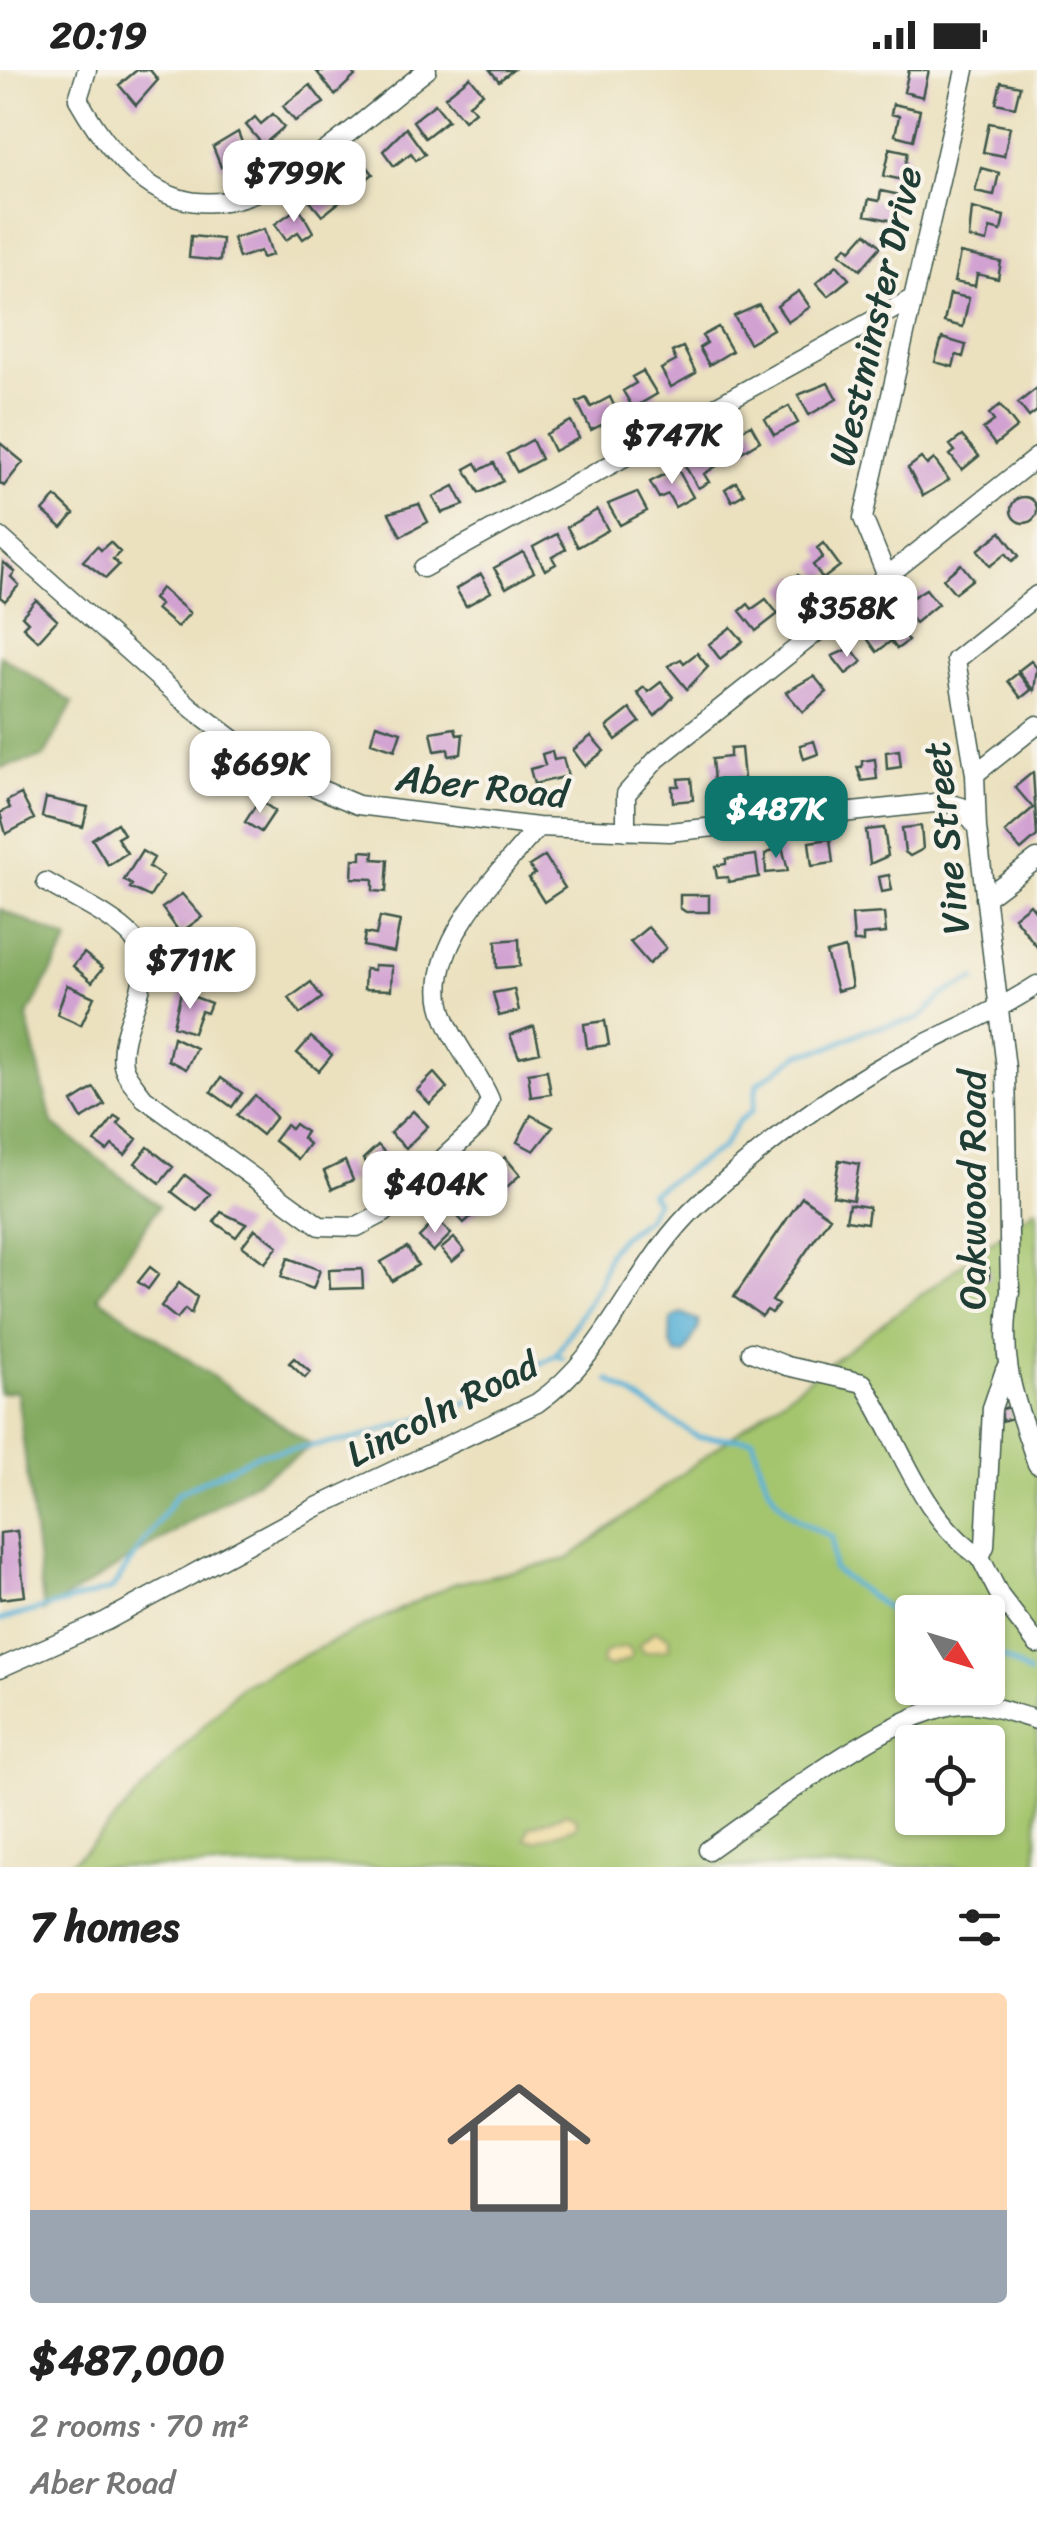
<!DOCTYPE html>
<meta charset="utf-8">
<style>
body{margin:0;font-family:Sriracha,sans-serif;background:#f6f6f6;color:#222;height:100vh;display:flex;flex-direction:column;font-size:38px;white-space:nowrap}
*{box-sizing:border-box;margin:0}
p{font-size:32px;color:#767676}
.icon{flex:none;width:55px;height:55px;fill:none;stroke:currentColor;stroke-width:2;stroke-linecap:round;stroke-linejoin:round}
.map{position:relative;height:1797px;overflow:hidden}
.panel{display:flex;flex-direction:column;background:#fff;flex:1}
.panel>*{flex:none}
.needle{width:65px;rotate:128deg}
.tools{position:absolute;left:895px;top:1525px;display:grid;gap:20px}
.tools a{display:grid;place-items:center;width:110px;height:110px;border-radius:10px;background:#fff;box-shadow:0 2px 8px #0004;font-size:50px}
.price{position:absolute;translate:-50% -85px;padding:0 22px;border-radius:20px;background:#fff;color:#222;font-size:32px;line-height:65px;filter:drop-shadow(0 2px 5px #0008)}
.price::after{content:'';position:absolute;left:50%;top:60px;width:30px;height:22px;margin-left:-15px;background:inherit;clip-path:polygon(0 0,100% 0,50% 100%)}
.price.active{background:#0f766e;color:#fff}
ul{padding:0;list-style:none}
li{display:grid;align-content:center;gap:20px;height:530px;padding:0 30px}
li span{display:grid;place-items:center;height:310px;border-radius:10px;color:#555}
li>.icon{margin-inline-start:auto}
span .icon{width:180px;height:180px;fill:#fffc;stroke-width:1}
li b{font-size:42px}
h2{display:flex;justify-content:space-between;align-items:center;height:120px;padding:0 30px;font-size:42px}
.status{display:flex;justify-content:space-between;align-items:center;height:70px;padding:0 50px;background:#fff;direction:ltr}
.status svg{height:28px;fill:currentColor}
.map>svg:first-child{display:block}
.green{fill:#a4c56d;stroke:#628150;stroke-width:2.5;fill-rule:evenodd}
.forest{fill:#83aa60;stroke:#51744a;stroke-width:2.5}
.sand{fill:#eeda9e;stroke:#868c69;stroke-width:2.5}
.water{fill:#5bb2d8;stroke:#3d7886;stroke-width:2.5}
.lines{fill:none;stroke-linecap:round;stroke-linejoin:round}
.stream{stroke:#5bb2d8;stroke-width:5}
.building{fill:#d1a1d2}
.minor-casing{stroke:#3e5649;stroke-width:21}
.minor{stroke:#fff;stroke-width:18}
.labels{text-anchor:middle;stroke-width:8;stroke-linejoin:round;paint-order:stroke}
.street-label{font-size:38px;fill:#1f3d34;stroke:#f7f3e8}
</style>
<div class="status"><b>20:19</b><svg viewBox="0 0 49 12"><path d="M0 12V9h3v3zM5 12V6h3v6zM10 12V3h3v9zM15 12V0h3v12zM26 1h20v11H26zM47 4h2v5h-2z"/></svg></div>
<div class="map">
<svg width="1037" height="1797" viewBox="0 0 1037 1797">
<rect width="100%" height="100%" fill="#f7f3e8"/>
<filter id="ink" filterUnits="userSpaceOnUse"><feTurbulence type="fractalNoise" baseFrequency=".01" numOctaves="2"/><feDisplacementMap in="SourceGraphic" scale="20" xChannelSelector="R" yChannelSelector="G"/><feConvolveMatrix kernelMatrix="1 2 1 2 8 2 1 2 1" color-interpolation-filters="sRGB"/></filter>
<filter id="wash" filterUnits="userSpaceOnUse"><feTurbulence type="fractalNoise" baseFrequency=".0048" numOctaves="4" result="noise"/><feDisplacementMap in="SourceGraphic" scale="40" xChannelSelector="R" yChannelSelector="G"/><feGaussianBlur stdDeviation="2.25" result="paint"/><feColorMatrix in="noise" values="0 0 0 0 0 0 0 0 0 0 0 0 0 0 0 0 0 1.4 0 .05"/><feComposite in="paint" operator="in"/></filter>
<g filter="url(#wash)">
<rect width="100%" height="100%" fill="#ebe1bf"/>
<path class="green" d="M1037 1138V1797H64L87 1779 242 1615 453 1514 568 1489ZM912 1542H988V1618H912ZM912 1672H988V1748H912Z"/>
<path class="forest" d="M0 585 73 633 44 687 0 698Z
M0 839 69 870 27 947 52 1053 159 1136 98 1227 313 1376 44 1542 17 1321 0 1323Z"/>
<path class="sand" d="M655 1561 669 1567V1579L644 1583 638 1576Z
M626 1577 632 1582 630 1589 611 1597 601 1594 605 1582Z
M567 1743 577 1749 576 1757 536 1771 526 1769 529 1757Z"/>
<path class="water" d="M682 1243 698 1251 699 1257 684 1284H676L670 1273 671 1249Z"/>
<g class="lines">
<path class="stream" d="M556 1285 599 1214 609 1182 621 1167 646 1149 656 1131 650 1123 722 1078 738 1052 753 1040 757 1014 800 984 828 978 865 960 919 949 944 924 975 909
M609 1310 698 1367 753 1369C768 1427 777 1442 832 1467L833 1499 911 1556
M0 1550 111 1520 178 1423 259 1384 356 1369 463 1334 556 1285 563 1288
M988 1582 1005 1588 1029 1604"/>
</g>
<g id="blocks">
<path class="building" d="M137 0H150L158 10 136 35 119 15Z
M330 0H350L355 6 335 25 317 2Z
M490 0H513L499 11Z
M909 0H929L923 27 904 22Z
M470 7 483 23 469 34 475 41 464 50 445 27Z
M1001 12 1020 16 1015 37 996 33Z
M310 15 324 33 295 51 283 36Z
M435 34 448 50 425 68 413 51Z
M893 34 920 40 913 70 895 65 899 46 891 44Z
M273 44 284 57 263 75 246 55 255 47 261 54Z
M989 53 1010 57 1004 86 983 82Z
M406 58 425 84 416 90 411 83 394 96 383 81Z
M238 62 247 86 221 97 213 77Z
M890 78 908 82 903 110 884 106Z
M363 91 373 104 357 116 346 104Z
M981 98 999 103 994 125 975 121Z
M334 110 347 126 322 146 309 130Z
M881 121 900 125 894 151 865 145 869 129 879 131Z
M299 137 313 162 303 169 298 162 286 170 275 154Z
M972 138 1004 146 1001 161 990 158 987 172 969 168Z
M264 159 272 185 262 188 260 181 239 188 233 168Z
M866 163 881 176 860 200 840 183 847 176 851 180Z
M191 166 222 169 220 191 189 188Z
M960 183 1001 192 998 209 977 204 975 216 954 212Z
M837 195 849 209 828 226 816 213Z
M799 221 810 237 788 252 777 236Z
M950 224 969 228 963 257 944 252Z
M759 235 773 259 749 273 734 246Z
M718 257 732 281 709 295 699 278 707 273 702 266Z
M942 268 966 275 963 287 956 285 953 297 935 292Z
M683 277 696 303 671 317 661 299 676 291 672 282Z
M643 301 657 324 633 338 623 321 636 313 632 307Z
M828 313 837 329 809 345 798 325Z
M1037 318V341L1029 347 1018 333Z
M610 327 619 346 591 360 577 332 586 328 591 337Z
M1000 335 1017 357 995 375 983 359 994 351 989 344Z
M789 336 798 353 774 365 765 349Z
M571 351 579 368 554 381 546 364Z
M751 355 760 371 733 387 724 371Z
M962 366 979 386 962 400 950 385 955 381 950 375Z
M532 370 541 389 517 402 507 384Z
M0 373 23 392 4 416 0 413Z
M711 376 721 393 704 404 709 412 698 418 684 394Z
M921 388 927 395 934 389 949 410 923 426 908 398Z
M476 393 480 400 494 393 503 411 479 423 465 399Z
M677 398 693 427 675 437 668 424 659 428 650 412Z
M736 412 744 424 732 431 725 419Z
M454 416 464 435 442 443 433 427Z
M637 422 647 441 620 455 608 434Z
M1011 440a13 13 0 1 1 26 0a13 13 0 1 1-26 0Z
M56 427 74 444 62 458 43 441Z
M419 434 428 452 401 466 389 443Z
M597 440 608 460 578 477 567 457Z
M1001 462 1019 486 1012 491 1006 483 990 496 978 480Z
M557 464 566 479 552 487 556 494 545 500 533 477Z
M110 472 120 482 113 489 119 495 106 508 83 491 97 476 101 480Z
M823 473 840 496 823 509 813 495 823 487 817 478Z
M523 482 534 502 506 518 494 498Z
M3 492 15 502 11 507 19 515 5 531 0 527Z
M961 494 973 509 955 523 943 509Z
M481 504 491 522 466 536 456 519Z
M798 505 809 518 793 531 782 518Z
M161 518 190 543 177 557 156 539 160 535 153 529Z
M926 519 938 534 915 553 900 535Z
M766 529 778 544 756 561 740 541 748 534 752 539Z
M36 530 57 550 38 571 23 557 28 552 22 546Z
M890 548 908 571 897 579 891 571 877 582 864 564Z
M731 557 743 571 720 589 709 574Z
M851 578 862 592 846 604 832 586Z
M697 583 708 597 687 619 668 596 681 589 684 593Z
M1031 591 1037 598 1034 621 1018 601Z
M1018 603 1031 620 1021 628 1008 611Z
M814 606 827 622 803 642 786 622Z
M661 612 673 627 655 646 637 623 644 617 648 622Z
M630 639 640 652 616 670 607 657Z
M376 654 401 662 395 680 371 672Z
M455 658 457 665 463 664 461 684 449 686 448 679 435 681 431 662Z
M591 666 604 681 585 696 573 680Z
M814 671 818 684 804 689 800 675Z
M741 678 744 709 714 712 712 689 730 687V679Z
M899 680 901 697 887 699 886 682Z
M552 681 554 690 563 688 568 706 534 714 530 699 545 695 542 684Z
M875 689 877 709 862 711 857 697H862V691Z
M1033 702 1037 766 1021 780 1005 762 1033 738 1015 717Z
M691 708 693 730 673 732 672 716H679L678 709Z
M21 724 34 749 6 764 0 743 10 738 7 731Z
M46 728 88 737 83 757 42 747Z
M259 730 275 741 261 762 245 752Z
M117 753 124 764 117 768 127 783 108 795 92 769Z
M921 756 923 779 910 786 905 782 902 758Z
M884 758 888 786 870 794 866 760Z
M830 769 833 793 812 796 809 772Z
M782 776 788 801 766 803 765 784Z
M142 781 154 788 149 797 163 806 150 827 130 818 132 815 124 810Z
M361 781 374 782 373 789 388 790 386 822 373 821V809L352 808 353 789H361Z
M756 785 759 807 728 812V807L717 808 715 796 726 794V789Z
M545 786 565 818 544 832 529 808 535 804 529 796Z
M889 805 892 820 882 822 879 807Z
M182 824 202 847 180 863 162 838Z
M680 825H709V842H686L680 838Z
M1030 834 1037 843V877L1014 847Z
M884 843 886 863 863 865V872H854L852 845Z
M380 847 400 851 394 882 363 876 365 863 376 865Z
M648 857 666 878 649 894 630 872Z
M519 869 520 896 497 898 496 871Z
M215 874 216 889 207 890 209 907 188 909 186 877Z
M845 878 852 917 837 921 826 883Z
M84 883 103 898 92 912 73 896Z
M374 895 392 896 391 920 364 919 365 899 374 900Z
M311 912 322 928 300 944 289 928Z
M67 915 94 927 81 955 57 944Z
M514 919 519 941 499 946 493 923Z
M181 922 211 933 207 943 201 941 193 963 173 956Z
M605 951 609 975 587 978 584 954Z
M534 956 540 982 519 987 510 965Z
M173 967 196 978 186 999 168 990Z
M311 967 332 985 319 1001 297 983Z
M547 1000 551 1024 531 1027 528 1003Z
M434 1003 447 1018 430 1034 417 1020Z
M221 1008 242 1023 232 1037 211 1022Z
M94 1018 105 1035 82 1049 72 1032Z
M255 1025 276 1047 262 1065 237 1045Z
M413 1041 428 1056 406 1078 390 1063Z
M531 1045 553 1057 534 1081 517 1072Z
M115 1046 121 1050 118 1054 137 1069 125 1085 112 1075 107 1081 95 1072Z
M295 1054 306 1062 302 1068 309 1074 298 1089 274 1071 286 1055 291 1059Z
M378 1075 390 1088 375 1102 363 1089Z
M148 1077 173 1097 160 1113 135 1093Z
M505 1087 520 1105 496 1127 480 1109Z
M839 1090 859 1094 853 1130 833 1126Z
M345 1091 353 1110 332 1119 324 1101Z
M185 1105 210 1124 197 1141 172 1122Z
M471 1118 485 1134 464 1153 450 1138Z
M802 1127 830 1147 772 1231 778 1235 772 1243 767 1240 762 1246 734 1227Z
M849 1134 869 1137 867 1153 846 1150Z
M221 1142 246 1154 236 1167 214 1152Z
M437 1149 451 1164 433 1182 419 1167Z
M255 1159 278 1176 265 1193 242 1176Z
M454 1168 465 1181 452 1192 441 1179Z
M407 1177 418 1195 392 1211 381 1192Z
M288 1188 320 1200 313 1219 281 1207Z
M150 1197 159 1204 148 1219 138 1212Z
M975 1198H989V1209L975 1208Z
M362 1199 363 1218 330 1219 329 1200Z
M179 1213 197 1227 191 1244 185 1239 177 1249 161 1236Z
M294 1288 310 1302 305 1308 289 1293Z
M1008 1337 1012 1348 1002 1351 999 1340Z
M17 1461 25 1526 0 1529V1463Z"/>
</g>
</g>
<g filter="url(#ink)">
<use href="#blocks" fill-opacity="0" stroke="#3e5649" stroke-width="2.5"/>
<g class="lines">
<g class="minor-casing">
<path id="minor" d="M87 0 78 29C191 228 303 96 427 0
M0 467 193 639 274 700 358 735 538 757 669 762 944 732 962 737 977 758
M423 498 910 230
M886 504 863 448 965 0
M1037 525 956 590 975 704 977 758 1006 998 1010 1222C998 1294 1015 1328 1037 1394
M975 704 1037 655
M626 761V724L657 689 1037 387
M46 812C69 826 116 848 132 867 165 907 116 951 123 995 125 1006 137 1018 144 1028L320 1156 357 1157 384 1143 479 1055 490 1030C476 996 449 970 441 935 427 873 502 800 538 757
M985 828 1037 789
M751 1282 787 1296 863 1313C900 1371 920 1447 980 1487
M1005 1300 992 1338 985 1476 980 1487 1000 1526 1037 1574
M0 1598 106 1551 317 1437 537 1333C610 1283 634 1194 699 1134 754 1084 817 1033 882 996 933 967 988 947 1037 915
M708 1780C766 1740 895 1638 962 1634 987 1632 1013 1644 1037 1650"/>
</g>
<use href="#minor" class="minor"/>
</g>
</g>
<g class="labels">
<g class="street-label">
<text transform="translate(875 246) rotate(-77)" y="13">Westminster Drive</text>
<text transform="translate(482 716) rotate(6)" y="13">Aber Road</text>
<text transform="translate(946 768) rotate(-96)" y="13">Vine Street</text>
<text transform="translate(972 1120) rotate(-90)" y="13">Oakwood Road</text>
<text transform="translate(442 1339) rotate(-27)" y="13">Lincoln Road</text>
</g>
</g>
</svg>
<div class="tools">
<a><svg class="needle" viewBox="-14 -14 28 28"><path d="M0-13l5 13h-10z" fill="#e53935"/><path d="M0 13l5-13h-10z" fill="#767676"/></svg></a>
<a><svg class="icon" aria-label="locate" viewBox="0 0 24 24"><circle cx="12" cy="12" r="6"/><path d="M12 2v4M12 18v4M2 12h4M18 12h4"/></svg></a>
</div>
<b class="price" style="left:294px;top:155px">$799K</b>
<b class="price" style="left:672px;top:417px">$747K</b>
<b class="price" style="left:847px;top:590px">$358K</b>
<b class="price" style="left:260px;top:746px">$669K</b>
<b class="price active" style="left:776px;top:791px">$487K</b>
<b class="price" style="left:190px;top:942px">$711K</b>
<b class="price" style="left:435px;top:1166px">$404K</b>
</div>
<section class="panel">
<h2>7 homes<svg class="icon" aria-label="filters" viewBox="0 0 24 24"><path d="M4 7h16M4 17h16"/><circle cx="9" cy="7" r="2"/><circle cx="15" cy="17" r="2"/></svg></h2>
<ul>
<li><span style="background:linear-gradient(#ffd9b3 70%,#9aa5b1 0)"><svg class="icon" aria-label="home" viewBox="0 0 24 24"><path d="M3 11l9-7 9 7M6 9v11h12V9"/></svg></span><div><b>$487,000</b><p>2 rooms · 70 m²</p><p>Aber Road</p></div></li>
</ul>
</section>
